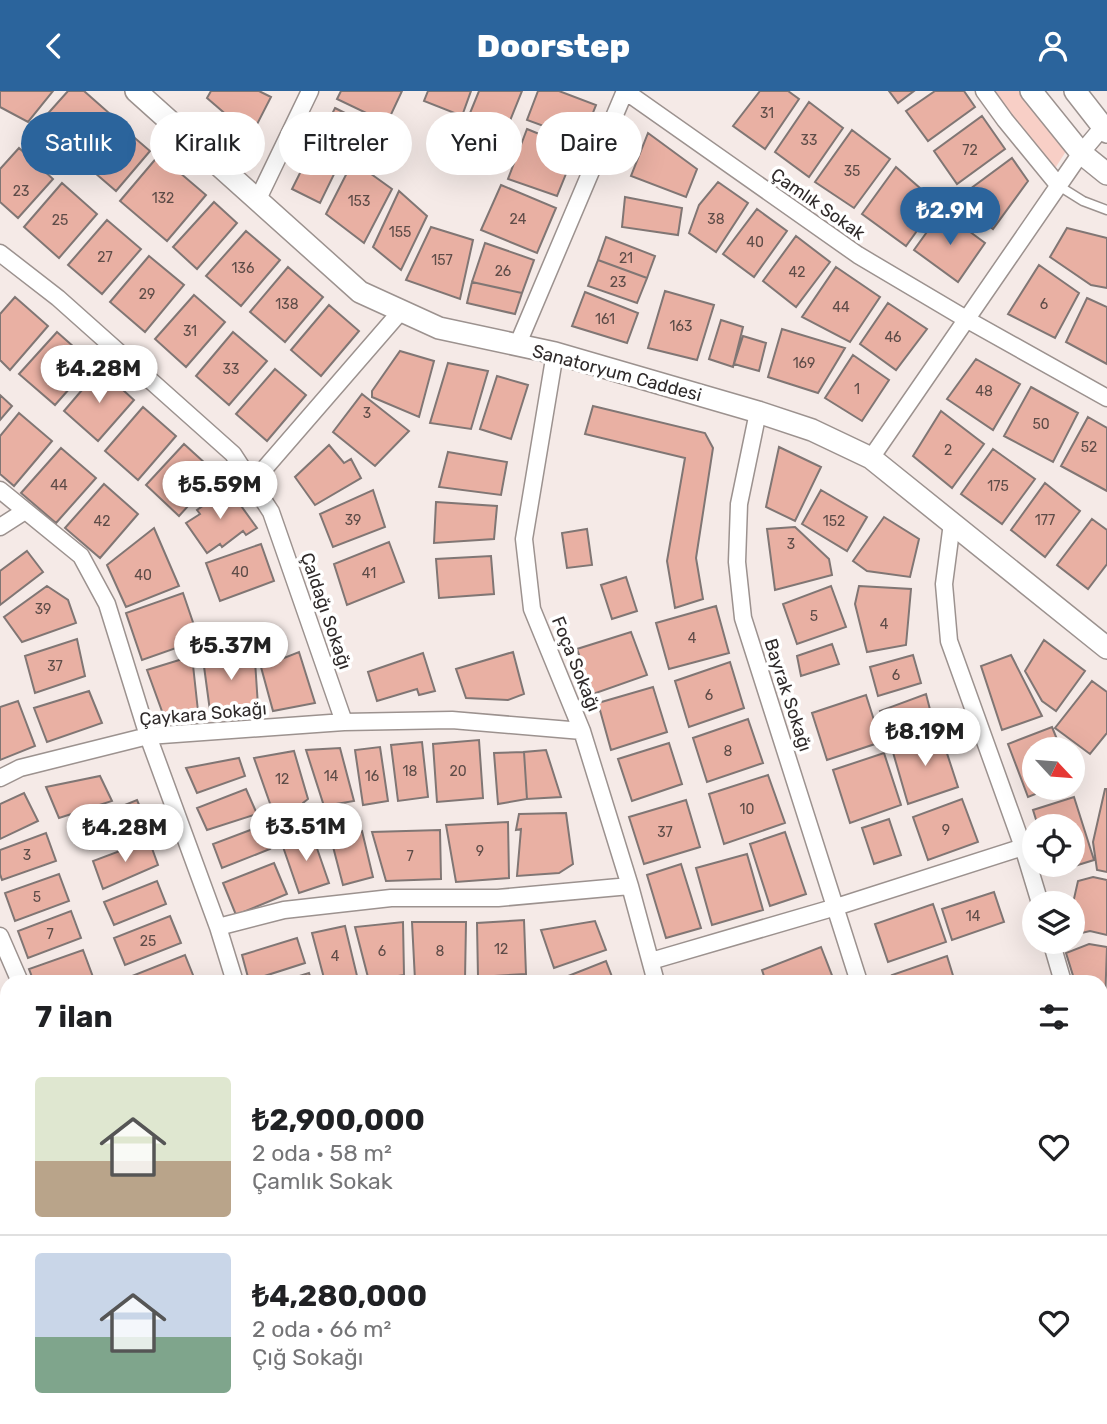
<!DOCTYPE html>
<html lang="tr">
<meta charset="utf-8">
<style>
body{margin:0;font-family:Rubik,sans-serif;background:#f2f2f2;color:#202124;height:100vh;display:flex;flex-direction:column;font-size:26px;white-space:nowrap}
*{box-sizing:border-box;margin:0}
p{font-size:23px;color:#757577}
.icon{flex:none;width:38px;height:38px;fill:none;stroke:currentColor;stroke-width:2;stroke-linecap:round;stroke-linejoin:round}
.map{position:relative;flex:1;overflow:hidden}
.drawer{position:absolute;left:0px;top:884px;width:1108px;height:450px;display:flex;flex-direction:column;background:#fff;border-radius:21px 21px 0 0;box-shadow:0 7px 28px #0002}
.drawer>*{flex:none}
.banner{position:absolute;left:21px;top:21px;width:700px;height:63px;display:flex;gap:14px}
.needle{width:46px;rotate:116deg}
.buttons{position:absolute;left:1022px;top:646px;display:grid;gap:14px}
.buttons a{display:grid;place-items:center;width:63px;height:63px;border-radius:50%;background:#fff;box-shadow:0 7px 28px #0002;font-size:35px}
.price{position:absolute;translate:-50% -60px;padding:0 16px;border-radius:24px;background:#fff;color:#222;font-size:23px;line-height:46px;filter:drop-shadow(0 2px 4px #0008)}
.price::after{content:'';position:absolute;left:50%;top:42px;width:21px;height:16px;margin-left:-10px;background:inherit;clip-path:polygon(0 0,100% 0,50% 100%)}
.price.on{background:#2b649c;color:#fff}
ul{padding:0;list-style:none}
li{display:flex;align-items:center;gap:21px;height:175px;padding:0 35px}
li+li{border-top:2px solid #e0e0e0}
li span{display:grid;place-items:center;flex:none;width:196px;height:140px;border-radius:7px;color:#555}
li>.icon{margin-inline-start:auto}
span .icon{width:84px;height:84px;fill:#fffc;stroke-width:1}
li b{font-size:30px}
h2{display:flex;justify-content:space-between;align-items:center;height:84px;padding:0 35px;font-size:30px}
.chip{padding:0 24px;border-radius:32px;background:#fff;box-shadow:0 7px 28px #0002;font-size:24px;line-height:63px}
.chip.on{background:#2b649c;color:#fff}
header{display:flex;justify-content:space-between;align-items:center;height:91px;padding:0 35px;background:#2b649c;color:#fff;font-size:32px;font-weight:800}
.map>svg:first-child{display:block}
.green{fill:#f8cfc6}
.building{fill:#e9b0a3;stroke:#807674;stroke-width:2}
.lines{fill:none;stroke-linecap:round;stroke-linejoin:round}
.lane-casing{stroke:#9c928f;stroke-width:11}
.street-casing{stroke:#9c928f;stroke-width:19}
.secondary-casing{stroke:#9c928f;stroke-width:24}
.primary-casing{stroke:#9c928f;stroke-width:28}
.lane{stroke:#fff;stroke-width:8}
.street{stroke:#fff;stroke-width:16}
.secondary{stroke:#fff;stroke-width:21}
.primary{stroke:#fff;stroke-width:24}
.labels{text-anchor:middle;stroke-width:7;stroke-linejoin:round;paint-order:stroke}
.number-label{font-size:14px;fill:#5e4c48}
.street-label{font-size:18px;fill:#2f2a2a;stroke:#fff}
</style>
<header><svg class="icon" aria-label="back" viewBox="0 0 24 24"><path d="M15 5l-7 7 7 7"/></svg>Doorstep<svg class="icon" aria-label="person" viewBox="0 0 24 24"><circle cx="12" cy="8" r="4"/><path d="M4 21q1-7 8-7t8 7"/></svg></header>
<div class="map">
<svg width="1107" height="1333" viewBox="0 0 1107 1333">
<rect width="100%" height="100%" fill="#f5eae7"/>
<path class="green" d="M993 0H1023L1068 57 1054 79Z"/>
<path class="building" d="M0 0H53L28 31 0 16Z
M68 0H84L109 22 70 67 35 37Z
M211 0H259L271 6 251 45 207 7Z
M341 0H402L387 32 337 8Z
M428 0H471L462 25 424 10Z
M479 0H522L505 42 468 27Z
M538 0H559L596 14 582 49 527 29Z
M760 0H788L799 8 765 58 733 35Z
M889 0H914L898 12Z
M935 0H964L975 16 928 50 906 20Z
M809 11 843 37 809 86 775 61Z
M335 17 357 28 342 59 319 49Z
M982 25 1005 58 957 93 934 60Z
M115 30 150 60 116 100 81 70Z
M527 38 576 58 557 105 508 88Z
M852 39 890 68 854 117 815 91Z
M648 42 697 78 686 106 631 85Z
M313 56 340 71 320 112 292 98Z
M19 57 53 88 18 127 0 111V78Z
M159 64 206 104 167 150 120 110Z
M1012 67 1028 90 993 138 958 111 966 101Z
M353 70 392 98 364 152 326 123Z
M896 76 937 112 906 155 862 123Z
M718 91 748 112 716 161 689 142 699 114Z
M62 92 97 123 59 167 24 136Z
M501 94 556 117 537 162 481 139Z
M399 100 427 125 401 179 373 156Z
M625 106 682 117 678 144 622 136Z
M214 111 237 132 197 178 173 156Z
M757 118 787 140 754 186 723 163Z
M942 120 985 152 958 191 914 159Z
M107 129 141 158 102 203 68 174Z
M431 136 473 149 460 208 406 189Z
M1067 137 1107 147V197L1091 194 1050 166Z
M246 140 280 169 241 215 206 185Z
M796 145 830 171 796 216 763 190Z
M606 146 655 165 647 187 598 169Z
M485 152 534 169 522 202 472 191Z
M149 165 184 194 145 241 110 211Z
M598 169 647 187 637 212 588 195Z
M1039 174 1079 202 1055 247 1008 223Z
M288 176 323 206 285 251 250 221Z
M836 176 880 206 850 251 802 226Z
M472 191 522 202 515 223 467 212Z
M665 200 714 214 697 269 648 257Z
M585 201 638 222 627 252 572 235Z
M194 204 225 231 186 276 155 248Z
M15 206 48 235 10 279 0 269V223Z
M1087 207 1107 216V273L1066 251Z
M888 212 927 238 896 279 860 253Z
M329 214 359 240 321 285 291 259Z
M721 229 743 236 733 276 709 268Z
M782 238 845 257 818 302 768 286Z
M57 241 92 272 55 314 19 283Z
M233 241 267 270 229 314 196 285Z
M743 245 766 252 759 280 734 273Z
M400 260 434 270 419 326 372 306V300Z
M853 264 889 289 862 330 825 307Z
M976 268 1020 293 993 339 947 308Z
M448 272 488 280 471 338 430 332Z
M100 278 134 309 98 350 64 320Z
M275 278 306 304 267 350 236 323Z
M497 285 528 294 511 348 480 338Z
M1031 296 1078 322 1053 371 1004 345Z
M362 303 409 340 375 375 333 341Z
M0 304 12 315 0 329Z
M593 315 705 342 713 357 696 467 703 508 675 517 667 470 685 367 585 343Z
M143 316 176 345 138 389 105 360Z
M941 320 984 353 952 397 913 365Z
M19 322 52 350 14 395 0 383V345Z
M1088 326 1107 337V400L1061 375Z
M184 353 217 383 179 425 146 394Z
M329 354 344 372 351 368 361 387 315 414 295 386Z
M779 356 821 376 795 430 766 416Z
M61 357 96 387 56 432 21 402Z
M993 358 1035 388 1002 433 961 403Z
M448 361 507 371 501 404 439 396Z
M1045 392 1080 420 1045 466 1011 439Z
M104 393 138 423 100 467 65 437Z
M226 394 257 437 246 444 243 440 222 456 220 453 207 462 186 432 200 423 197 419 218 404 216 401Z
M373 399 385 436 333 456 320 423Z
M821 399 867 426 847 460 802 433Z
M436 411 497 415 494 448 434 452Z
M884 426 919 448 910 486 867 480 853 470Z
M1092 428 1107 439V473L1088 498 1057 474Z
M795 436 829 468 832 484 775 499 767 438Z
M154 437 179 495 126 516 107 474Z
M587 438 592 474 567 477 562 442Z
M389 451 404 491 347 514 334 473Z
M261 453 274 490 220 510 206 472Z
M27 460 43 481 0 514V480Z
M491 465 494 503 439 507 436 468Z
M626 486 637 520 612 528 601 494Z
M47 495 68 509 76 532 22 551 4 526Z
M831 495 846 536 797 553 783 513Z
M859 495 911 498 906 554 867 561 855 513Z
M183 502 199 549 142 569 126 522Z
M716 515 729 562 669 578 656 532Z
M631 541 647 584 593 603 577 558Z
M77 548 85 585 35 602 25 565Z
M1044 549 1085 580 1056 620 1042 610 1025 580Z
M832 553 839 573 801 585 797 565Z
M299 561 315 612 273 620 261 576Z
M513 561 524 603 508 609 466 607 456 578Z
M244 562 255 570 258 615 210 620 203 568Z
M423 562 435 600 419 604 417 598 377 610 368 581Z
M913 564 921 592 878 605 870 576Z
M1011 564 1042 625 1002 639 981 575Z
M192 565 198 620 163 623 147 579Z
M730 571 744 617 689 636 675 590Z
M1092 590 1107 601V642L1090 663 1055 637Z
M653 596 667 641 611 659 598 612Z
M89 600 102 632 47 651 34 617Z
M926 603 933 630 888 646 880 620Z
M866 604 881 651 827 669 812 622Z
M18 610 35 655 0 669V616Z
M748 628 763 672 707 691 693 647Z
M1052 636 1061 658H1034V696H1053L1028 706 1008 653Z
M940 641 958 696 908 713 892 658Z
M479 649 483 707 437 711 433 653Z
M422 651 428 706 398 710 391 654Z
M669 652 682 693 632 710 618 668Z
M380 656 388 710 363 714 355 659Z
M340 657 354 710 324 715 306 659Z
M546 659 561 706 527 708 524 661Z
M294 660 308 708 303 712V716L273 721 254 667Z
M524 661 527 708 498 713 494 662Z
M884 662 901 714 850 732 833 679Z
M239 667 245 685 197 702 186 677Z
M768 684 785 732 724 753 709 703Z
M100 685 112 710 59 727 46 696Z
M246 698 257 723 207 739 197 717Z
M1105 698H1107V781L1097 779 1093 751Z
M24 702 38 730 0 748V713Z
M1074 706 1094 769 1052 782 1050 774H1073V735H1038L1033 719Z
M962 708 978 751 928 769 913 726Z
M137 709 148 735 90 758 80 732Z
M686 709 700 756 644 773 629 726Z
M566 722 573 773 559 782 517 785 521 738 516 739 519 723Z
M889 728 901 764 874 773 862 737Z
M508 731 509 787 456 791 446 734Z
M261 735 270 758 222 777 213 753Z
M440 739 441 788 386 790 372 741Z
M362 740 373 786 343 794 331 748Z
M785 741 806 803 770 815 750 753Z
M46 742 56 770 2 789 0 783V759Z
M312 743 329 792 299 802 282 753Z
M149 749 158 774 103 798 93 770Z
M747 763 763 819 712 834 696 777Z
M274 772 287 803 236 824 223 792Z
M681 773 701 837 666 847 647 784Z
M59 783 69 810 15 830 5 802Z
M1093 786 1107 789V844L1090 840 1073 844V812L1078 790Z
M157 790 166 813 114 834 104 811Z
M994 801 1004 831 952 849 942 818Z
M933 813 946 851 888 871 875 833Z
M71 820 81 847 28 867 18 840Z
M170 825 181 852 125 874 114 847Z
M524 829 526 883 478 886 477 832Z
M595 830 606 859 554 877 541 839Z
M403 831 404 884 369 890 355 836Z
M412 831H466L465 889H415Z
M345 835 358 889 325 891 312 842Z
M297 847 305 872 249 890 242 864Z
M1089 853 1107 856 1105 912 1101 911V891H1075L1066 862Z
M821 856 833 887 823 891H766L762 879Z
M83 859 93 886 80 891H34L29 878Z
M185 864 195 889 135 891 132 885Z
M947 865 955 891H895L892 884Z
M606 870 614 891H553Z
M309 882 312 891H280Z
M7 957V991L0 995V961Z
M7 1003V1037L0 1040V1007Z
M7 1050V1083L6 1084 0 1074V1054Z
M0 1123 7 1136V1183L0 1187Z
M1101 1147 1107 1168V1182L1101 1186Z
M1102 1271 1107 1274V1333H1083L1072 1326H1101Z
M73 1326H108L112 1333H78Z
M125 1326H156L146 1333H131Z
M225 1326H265L271 1333H218Z
M281 1326H313L306 1333H286Z
M474 1326H527L522 1333H470Z
M591 1326H621L633 1333H588Z
M728 1326H772L781 1333H723Z
M922 1326H963L959 1333H919Z
M979 1326H1020L1022 1327 1019 1333H975Z"/>
<g class="lines">
<g class="lane-casing">
<path id="lane" d="M1059 95 1083 110 1107 119"/>
</g>
<g class="street-casing">
<path id="street" d="M625 0 858 164 966 228 1107 307
M984 0 1005 29 1059 95
M257 110 310 0
M0 162 58 207 233 363 271 421 344 631
M517 255 625 0
M555 262 524 448 532 518 582 640 630 795 656 891
M758 321 739 413 737 471 743 527 859 891
M871 367 1081 62 1102 37
M252 392 401 220
M0 399 81 465 107 513 148 645 218 836 235 891
M952 432 944 493 949 550 1023 756 1040 812
M0 436 25 420
M0 687 20 677 148 645 344 631 452 629 582 640
M218 836 284 819 391 807H498L630 795
M0 845 20 891
M1051 850 1063 891
M651 870 836 816 1023 756
M1101 1016 1107 1039
M1101 1229 1107 1233
M388 1326 398 1333
M852 1326 862 1333
M348 1333 355 1326
M689 1333 693 1326"/>
</g>
<g class="secondary-casing">
<path id="secondary" d="M136 0 360 201 439 237 555 262 758 321 812 339 871 367 1107 557
M1031 0 1081 62 1107 83
M1075 0 1107 41"/>
</g>
<g class="primary-casing">
<path id="primary" d="M0 1305 7 1313
M19 1326 24 1333"/>
</g>
<use href="#lane" class="lane"/>
<use href="#street" class="street"/>
<use href="#secondary" class="secondary"/>
<use href="#primary" class="primary"/>
</g>
<g class="labels">
<g class="number-label">
<text x="767" y="27">31</text>
<text x="809" y="54">33</text>
<text x="970" y="64">72</text>
<text x="852" y="85">35</text>
<text x="21" y="105">23</text>
<text x="163" y="112">132</text>
<text x="359" y="115">153</text>
<text x="518" y="133">24</text>
<text x="716" y="133">38</text>
<text x="60" y="134">25</text>
<text x="400" y="146">155</text>
<text x="755" y="156">40</text>
<text x="105" y="171">27</text>
<text x="626" y="172">21</text>
<text x="442" y="174">157</text>
<text x="243" y="182">136</text>
<text x="503" y="185">26</text>
<text x="797" y="186">42</text>
<text x="618" y="196">23</text>
<text x="147" y="208">29</text>
<text x="287" y="218">138</text>
<text x="1044" y="218">6</text>
<text x="841" y="221">44</text>
<text x="605" y="233">161</text>
<text x="681" y="240">163</text>
<text x="190" y="245">31</text>
<text x="893" y="251">46</text>
<text x="804" y="277">169</text>
<text x="231" y="283">33</text>
<text x="857" y="303">1</text>
<text x="984" y="305">48</text>
<text x="367" y="327">3</text>
<text x="1041" y="338">50</text>
<text x="1089" y="361">52</text>
<text x="948" y="364">2</text>
<text x="59" y="399">44</text>
<text x="998" y="400">175</text>
<text x="353" y="434">39</text>
<text x="1045" y="434">177</text>
<text x="102" y="435">42</text>
<text x="834" y="435">152</text>
<text x="791" y="458">3</text>
<text x="240" y="486">40</text>
<text x="369" y="487">41</text>
<text x="143" y="489">40</text>
<text x="43" y="523">39</text>
<text x="814" y="530">5</text>
<text x="884" y="538">4</text>
<text x="692" y="552">4</text>
<text x="55" y="580">37</text>
<text x="896" y="589">6</text>
<text x="709" y="609">6</text>
<text x="728" y="665">8</text>
<text x="410" y="685">18</text>
<text x="458" y="685">20</text>
<text x="331" y="690">14</text>
<text x="372" y="690">16</text>
<text x="282" y="693">12</text>
<text x="747" y="723">10</text>
<text x="946" y="744">9</text>
<text x="665" y="746">37</text>
<text x="480" y="765">9</text>
<text x="27" y="769">3</text>
<text x="410" y="770">7</text>
<text x="37" y="811">5</text>
<text x="973" y="830">14</text>
<text x="50" y="848">7</text>
<text x="148" y="855">25</text>
<text x="501" y="863">12</text>
<text x="382" y="865">6</text>
<text x="440" y="865">8</text>
<text x="335" y="870">4</text>
</g>
<g class="street-label">
<text transform="translate(818 113) rotate(35)" y="6">Çamlık Sokak</text>
<text transform="translate(617 282) rotate(15)" y="6">Sanatoryum Caddesi</text>
<text transform="translate(326 520) rotate(71)" y="6">Çaldağı Sokağı</text>
<text transform="translate(576 573) rotate(68)" y="6">Foça Sokağı</text>
<text transform="translate(788 604) rotate(72)" y="6">Bayrak Sokağı</text>
<text transform="translate(203 623) rotate(-5)" y="6">Çaykara Sokağı</text>
</g>
</g>
</svg>
<div class="buttons">
<a><svg class="needle" viewBox="-14 -14 28 28"><path d="M0-13l5 13h-10z" fill="#e53935"/><path d="M0 13l5-13h-10z" fill="#757577"/></svg></a>
<a><svg class="icon" aria-label="locate" viewBox="0 0 24 24"><circle cx="12" cy="12" r="6"/><path d="M12 2v4M12 18v4M2 12h4M18 12h4"/></svg></a>
<a><svg class="icon" aria-label="layers" viewBox="0 0 24 24"><path d="M12 4l9 5-9 5-9-5zM3 14l9 5 9-5"/></svg></a>
</div>
<b class="price on" style="left:950px;top:156px">₺2.9M</b>
<b class="price" style="left:99px;top:314px">₺4.28M</b>
<b class="price" style="left:220px;top:430px">₺5.59M</b>
<b class="price" style="left:231px;top:591px">₺5.37M</b>
<b class="price" style="left:925px;top:677px">₺8.19M</b>
<b class="price" style="left:306px;top:772px">₺3.51M</b>
<b class="price" style="left:125px;top:773px">₺4.28M</b>
<div class="banner">
<a class="chip on">Satılık</a>
<a class="chip">Kiralık</a>
<a class="chip">Filtreler</a>
<a class="chip">Yeni</a>
<a class="chip">Daire</a>
</div>
<section class="drawer">
<h2>7 ilan<svg class="icon" aria-label="filters" viewBox="0 0 24 24"><path d="M4 7h16M4 17h16"/><circle cx="9" cy="7" r="2"/><circle cx="15" cy="17" r="2"/></svg></h2>
<ul>
<li><span style="background:linear-gradient(#dfe7d0 60%,#b9a48a 0)"><svg class="icon" aria-label="home" viewBox="0 0 24 24"><path d="M3 11l9-7 9 7M6 9v11h12V9"/></svg></span><div><b>₺2,900,000</b><p>2 oda · 58 m²</p><p>Çamlık Sokak</p></div><svg class="icon" aria-label="heart" viewBox="0 0 24 24"><path d="M12 20l-8-8c-3-5 5-10 8-4 3-6 11-1 8 4z"/></svg></li>
<li><span style="background:linear-gradient(#c9d6e8 60%,#7fa58c 0)"><svg class="icon" aria-label="home" viewBox="0 0 24 24"><path d="M3 11l9-7 9 7M6 9v11h12V9"/></svg></span><div><b>₺4,280,000</b><p>2 oda · 66 m²</p><p>Çığ Sokağı</p></div><svg class="icon" aria-label="heart" viewBox="0 0 24 24"><path d="M12 20l-8-8c-3-5 5-10 8-4 3-6 11-1 8 4z"/></svg></li>
</ul>
</section>
</div>
